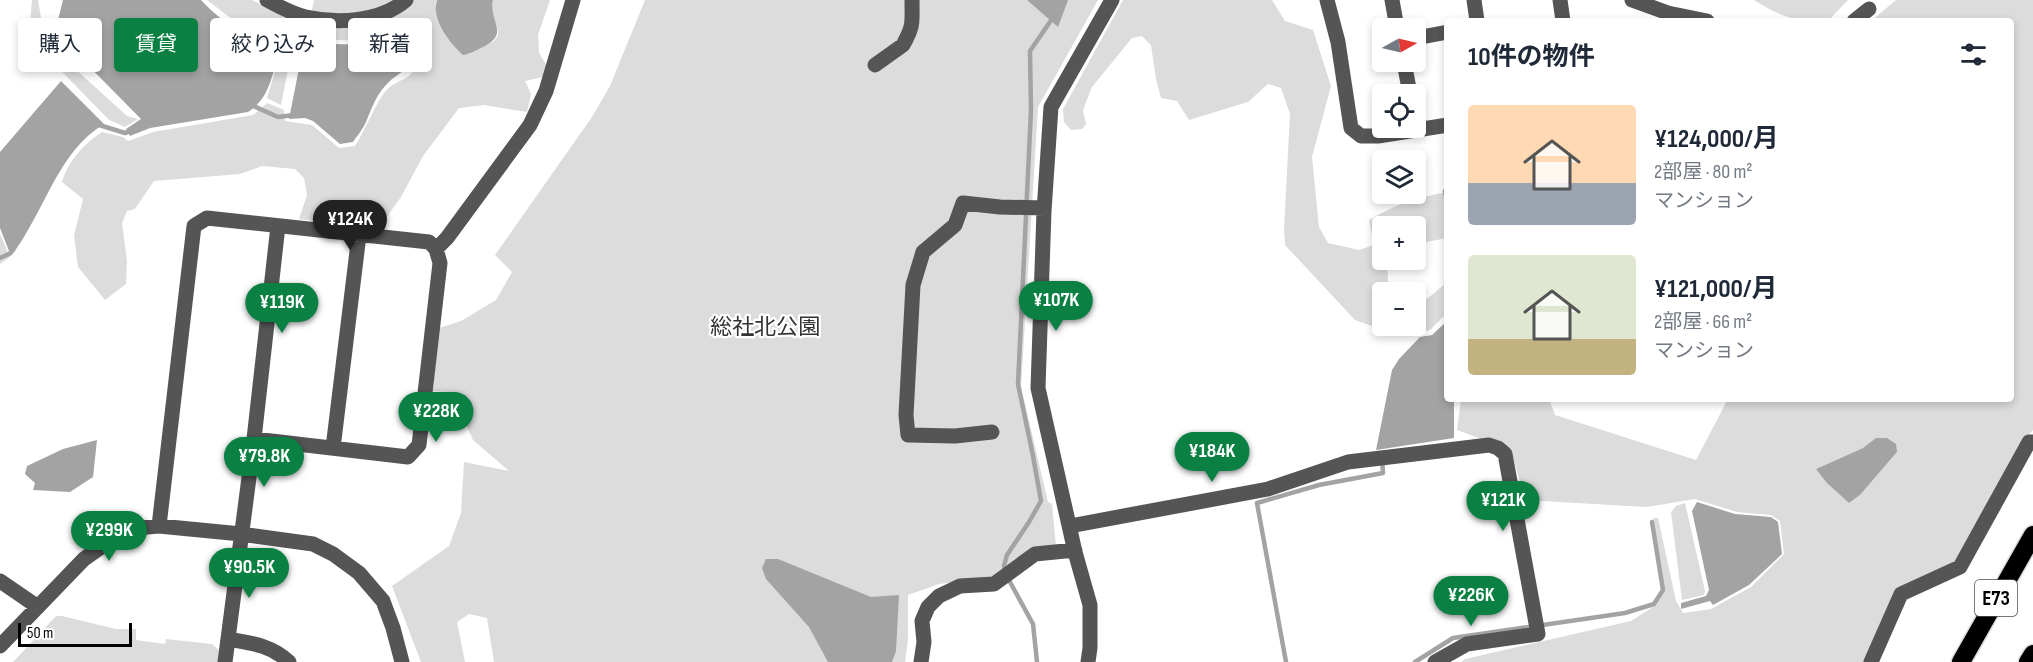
<!DOCTYPE html>
<html lang="ja">
<meta charset="utf-8">
<style>
body{margin:0;font-family:"Sofia Sans Condensed","Noto Sans JP",sans-serif;background:#f6f6f7;color:#1f2937;height:100vh;display:flex;flex-direction:column;font-size:22px;white-space:nowrap}
*{box-sizing:border-box;margin:0}
p{font-size:20px;color:#747a83}
.icon{flex:none;width:33px;height:33px;fill:none;stroke:currentColor;stroke-width:2;stroke-linecap:round;stroke-linejoin:round}
.map{position:relative;flex:1;overflow:hidden}
.details{position:absolute;left:1444px;top:18px;width:570px;height:384px;display:flex;flex-direction:column;background:#fff;border-radius:6px;box-shadow:0 3px 9px #0003}
.details>*{flex:none}
.top-card{position:absolute;left:18px;top:18px;width:570px;height:54px;display:flex;gap:12px}
.needle{width:39px;rotate:82deg}
.fabs{position:absolute;left:1372px;top:18px;display:grid;gap:12px}
.fabs a{display:grid;place-items:center;width:54px;height:54px;border-radius:6px;background:#fff;box-shadow:0 3px 9px #0003;font-size:30px}
.scale{position:absolute;left:18px;bottom:15px;width:114px;box-sizing:border-box;padding-left:6px;border:3px solid #000;border-top:0;font-size:16px;line-height:21px;white-space:nowrap;color:#000;-webkit-text-stroke:4px #fff;paint-order:stroke}
.price{position:absolute;translate:-50% -51px;padding:0 14px;border-radius:21px;background:#0b8043;color:#fff;font-size:20px;line-height:39px;filter:drop-shadow(0 2px 3px #0008)}
.price::after{content:'';position:absolute;left:50%;top:36px;width:18px;height:14px;margin-left:-9px;background:inherit;clip-path:polygon(0 0,100% 0,50% 100%)}
.price.on{background:#222;color:#fff}
ul{padding:0;list-style:none}
li{display:flex;align-items:center;gap:18px;height:150px;padding:0 24px}
li span{display:grid;place-items:center;flex:none;width:168px;height:120px;border-radius:6px;color:#555}
li>.icon{margin-inline-start:auto}
span .icon{width:72px;height:72px;fill:#fffc;stroke-width:1}
li b{font-size:26px}
h2{display:flex;justify-content:space-between;align-items:center;height:72px;padding:0 24px;font-size:26px}
.chip{padding:0 21px;border-radius:6px;background:#fff;box-shadow:0 3px 9px #0003;font-size:21px;line-height:54px}
.chip.on{background:#0b8043;color:#fff}
.map>svg:first-child{display:block}
.green{fill:#dcdcdc;fill-rule:evenodd}
.water{fill:#a3a3a3}
.lines{fill:none;stroke-linecap:round;stroke-linejoin:round}
.stream{stroke:#a3a3a3;stroke-width:4.5}
.highway-casing{stroke:#dbdbdb;stroke-width:21}
.minor{stroke:#555;stroke-width:15}
.highway{stroke:#000;stroke-width:18}
.labels{text-anchor:middle;stroke-width:4.5;stroke-linejoin:round;paint-order:stroke}
.shield{fill:#fff;stroke:#4c4c4c;stroke-width:1.5}
.shield-label{font-size:21px;font-weight:bold;fill:#000}
.park-label{font-size:22px;fill:#333;stroke:#fff}
</style>
<div class="map">
<svg width="2033" height="662" viewBox="0 0 2033 662">
<rect width="100%" height="100%" fill="#fff"/>
<path class="green" d="M32 0H38L44 35 51 47 127 116 138 119 125 127 109 120 36 45 29 35Z
M207 0H252L285 17 309 24 314 0H437L435 4 468 54 494 41 498 35V29L491 10 493 0H550L538 35 539 53 547 66 543 77 525 81 531 94 527 112 484 105 459 108 423 156 401 197 379 228 299 219 307 195 304 178 295 169 262 166 240 174 154 181 135 209 127 211 122 223 127 261 126 284 105 300 78 267 74 235 83 199 62 182C68 161 85 143 102 132L123 137 128 141 153 132 253 115 267 103 284 110 285 121 312 125 339 148 355 146C365 130 372 112 382 96 392 81 401 83 411 74 417 68 425 48 423 40L413 38 367 41 306 39 299 36 277 50 270 42 245 29Z
M645 0H1098L1038 107 1021 387 1048 502 1052 504 1056 546 1000 575 988 578 939 584 908 595V640L905 662H494L487 618 469 614 457 622 465 662H421L392 586 449 546 461 513 464 462 509 471 473 440 451 392 433 391 439 328 461 321 496 300 512 272 495 255 592 117 610 86Z
M1123 0H1272L1285 21 1313 30 1331 86 1312 157 1319 227 1328 243 1359 250 1374 245 1369 220C1394 205 1419 197 1447 192V238L1416 244V226H1383V260H1387L1388 282 1393 292H1383V326H1416V308L1445 284 1447 289V313L1430 330 1412 335 1408 331H1386L1355 320 1285 245 1284 229 1290 114 1281 88 1268 84 1248 102 1189 120 1177 101 1161 98 1156 79 1151 45 1142 36 1132 38 1092 87 1083 110 1086 124 1082 129 1071 130 1064 122 1063 109Z
M1754 0H1848L1828 21C1794 21 1783 18 1754 0Z
M1896 0H2033V430L2019 446 1955 562 1894 591 1864 662H1461L1465 659 1631 621 1656 605 1665 591 1653 518H1658L1676 601 1683 613 1711 609 1751 587 1784 554 1780 521 1771 515 1737 512 1695 499 1647 507 1525 500 1511 450 1457 430 1461 399H1549L1555 415 1696 460 1728 399H2012V21H1871ZM1863 448 1897 452 1860 495 1849 503 1816 469Z
M293 44 281 105 267 98 280 55Z
M0 234 10 257 0 264Z
M1685 503 1705 591 1704 595 1682 600 1671 512 1676 506Z
M56 616H62L116 629H136V640L165 644 166 639 212 644 220 651 218 662H13Z"/>
<path class="water" d="M63 0H201C213 13 228 25 243 34 260 44 265 41 277 59 271 80 268 99 248 112L150 128 130 136 126 129 141 119 55 32Z
M437 0H493C488 20 510 33 485 46 478 49 471 54 463 55 449 42 431 19 437 0Z
M1027 0H1068L1058 27Z
M416 41 420 43C424 63 400 71 389 82 377 93 372 107 366 122 363 129 357 136 353 142L340 144 313 121 305 118 289 119 304 43 367 45Z
M61 81 104 124C57 152 44 214 11 256L0 228V152Z
M1447 321 1448 399H1454V438L1376 450 1392 370 1399 359 1420 337 1432 335Z
M1876 438H1887L1896 444 1897 452 1860 495 1849 503 1827 483 1816 469 1863 448Z
M97 440 93 477 70 492 33 490 35 483 25 474 27 466 63 449Z
M1697 502 1735 514 1771 517 1778 522 1782 554 1749 585 1713 605 1710 601 1681 609V603L1706 596 1709 590 1692 511Z
M766 559H778L871 597 899 595 896 651 892 662H828L809 627 766 579 762 568Z"/>
<g class="lines">
<path class="stream" d="M251 105 278 117 294 115
M96 124 125 133 134 130
M1445 191 1448 207
M0 258 9 254 13 250
M1037 662 1033 624 1010 582 1004 566 1007 555 1029 522 1041 501 1033 456 1018 384 1031 110 1030 51 1054 16
M1286 662 1257 503 1319 485 1383 473 1382 459
M1415 662 1453 638 1625 613 1654 604 1663 590 1652 522"/>
<g class="highway-casing">
<path id="highway" d="M1961 662 2033 535
M2028 662 2033 654"/>
</g>
<path class="minor" d="M267 0C280 7 292 14 306 17 338 24 380 22 406 0
M1327 0 1338 42 1351 128 1361 136H1378L1448 125
M1392 0 1397 28
M1474 0 1477 21
M1560 0 1563 21
M1632 0 1668 13 1707 21
M1854 21 1869 9
M1416 38 1448 32
M1404 62 1410 94
M875 65 903 45C914 25 912 23 912 0
M436 249 447 238 530 125 546 91 573 0
M992 432 955 436 908 435 906 415 913 285 923 252 955 225 963 203 1000 207 1044 208
M333 448 359 235
M159 526 194 226 207 218 429 242 436 249 440 263 419 445 408 457 254 439
M1070 526 1268 489 1348 462 1489 445 1498 448 1505 454 1538 634 1467 644 1435 662
M0 581 38 607
M228 639C251 643 271 645 289 662
M0 646 84 559 114 538 135 528 159 526 241 534 313 544 333 554 359 573 383 601 393 628 402 662
M225 662 254 439 278 226
M921 662 924 642 922 621 928 607 939 596 960 586 994 584 1035 554 1075 550
M1088 662 1090 648V605L1075 552 1038 388 1044 211 1051 107 1112 0
M1871 662 1901 594 1960 567 2029 442H2033"/>
<use href="#highway" class="highway"/>
</g>
<g class="labels">
<rect class="shield" x="1975" y="580" width="42" height="36" rx="4.5"/>
<g class="shield-label">
<text x="1996" y="605">E73</text>
</g>
<g class="park-label">
<text x="765" y="334">総社北公園</text>
</g>
</g>
</svg>
<div class="fabs">
<a><svg class="needle" viewBox="-14 -14 28 28"><path d="M0-13l5 13h-10z" fill="#e53935"/><path d="M0 13l5-13h-10z" fill="#747a83"/></svg></a>
<a><svg class="icon" aria-label="locate" viewBox="0 0 24 24"><circle cx="12" cy="12" r="6"/><path d="M12 2v4M12 18v4M2 12h4M18 12h4"/></svg></a>
<a><svg class="icon" aria-label="layers" viewBox="0 0 24 24"><path d="M12 4l9 5-9 5-9-5zM3 14l9 5 9-5"/></svg></a>
<a>+</a>
<a>−</a>
</div>
<div class="scale">50 m</div>
<b class="price on" style="left:350px;top:251px">¥124K</b>
<b class="price" style="left:1056px;top:332px">¥107K</b>
<b class="price" style="left:282px;top:334px">¥119K</b>
<b class="price" style="left:436px;top:443px">¥228K</b>
<b class="price" style="left:1212px;top:483px">¥184K</b>
<b class="price" style="left:264px;top:488px">¥79.8K</b>
<b class="price" style="left:1503px;top:532px">¥121K</b>
<b class="price" style="left:109px;top:562px">¥299K</b>
<b class="price" style="left:249px;top:599px">¥90.5K</b>
<b class="price" style="left:1471px;top:627px">¥226K</b>
<div class="top-card">
<a class="chip">購入</a>
<a class="chip on">賃貸</a>
<a class="chip">絞り込み</a>
<a class="chip">新着</a>
</div>
<section class="details">
<h2>10件の物件<svg class="icon" aria-label="filters" viewBox="0 0 24 24"><path d="M4 7h16M4 17h16"/><circle cx="9" cy="7" r="2"/><circle cx="15" cy="17" r="2"/></svg></h2>
<ul>
<li><span style="background:linear-gradient(#ffd9b3 65%,#9aa5b1 0)"><svg class="icon" aria-label="home" viewBox="0 0 24 24"><path d="M3 11l9-7 9 7M6 9v11h12V9"/></svg></span><div><b>¥124,000/月</b><p>2部屋 · 80 m²</p><p>マンション</p></div></li>
<li><span style="background:linear-gradient(#dfe7d0 70%,#c2b280 0)"><svg class="icon" aria-label="home" viewBox="0 0 24 24"><path d="M3 11l9-7 9 7M6 9v11h12V9"/></svg></span><div><b>¥121,000/月</b><p>2部屋 · 66 m²</p><p>マンション</p></div></li>
</ul>
</section>
</div>
